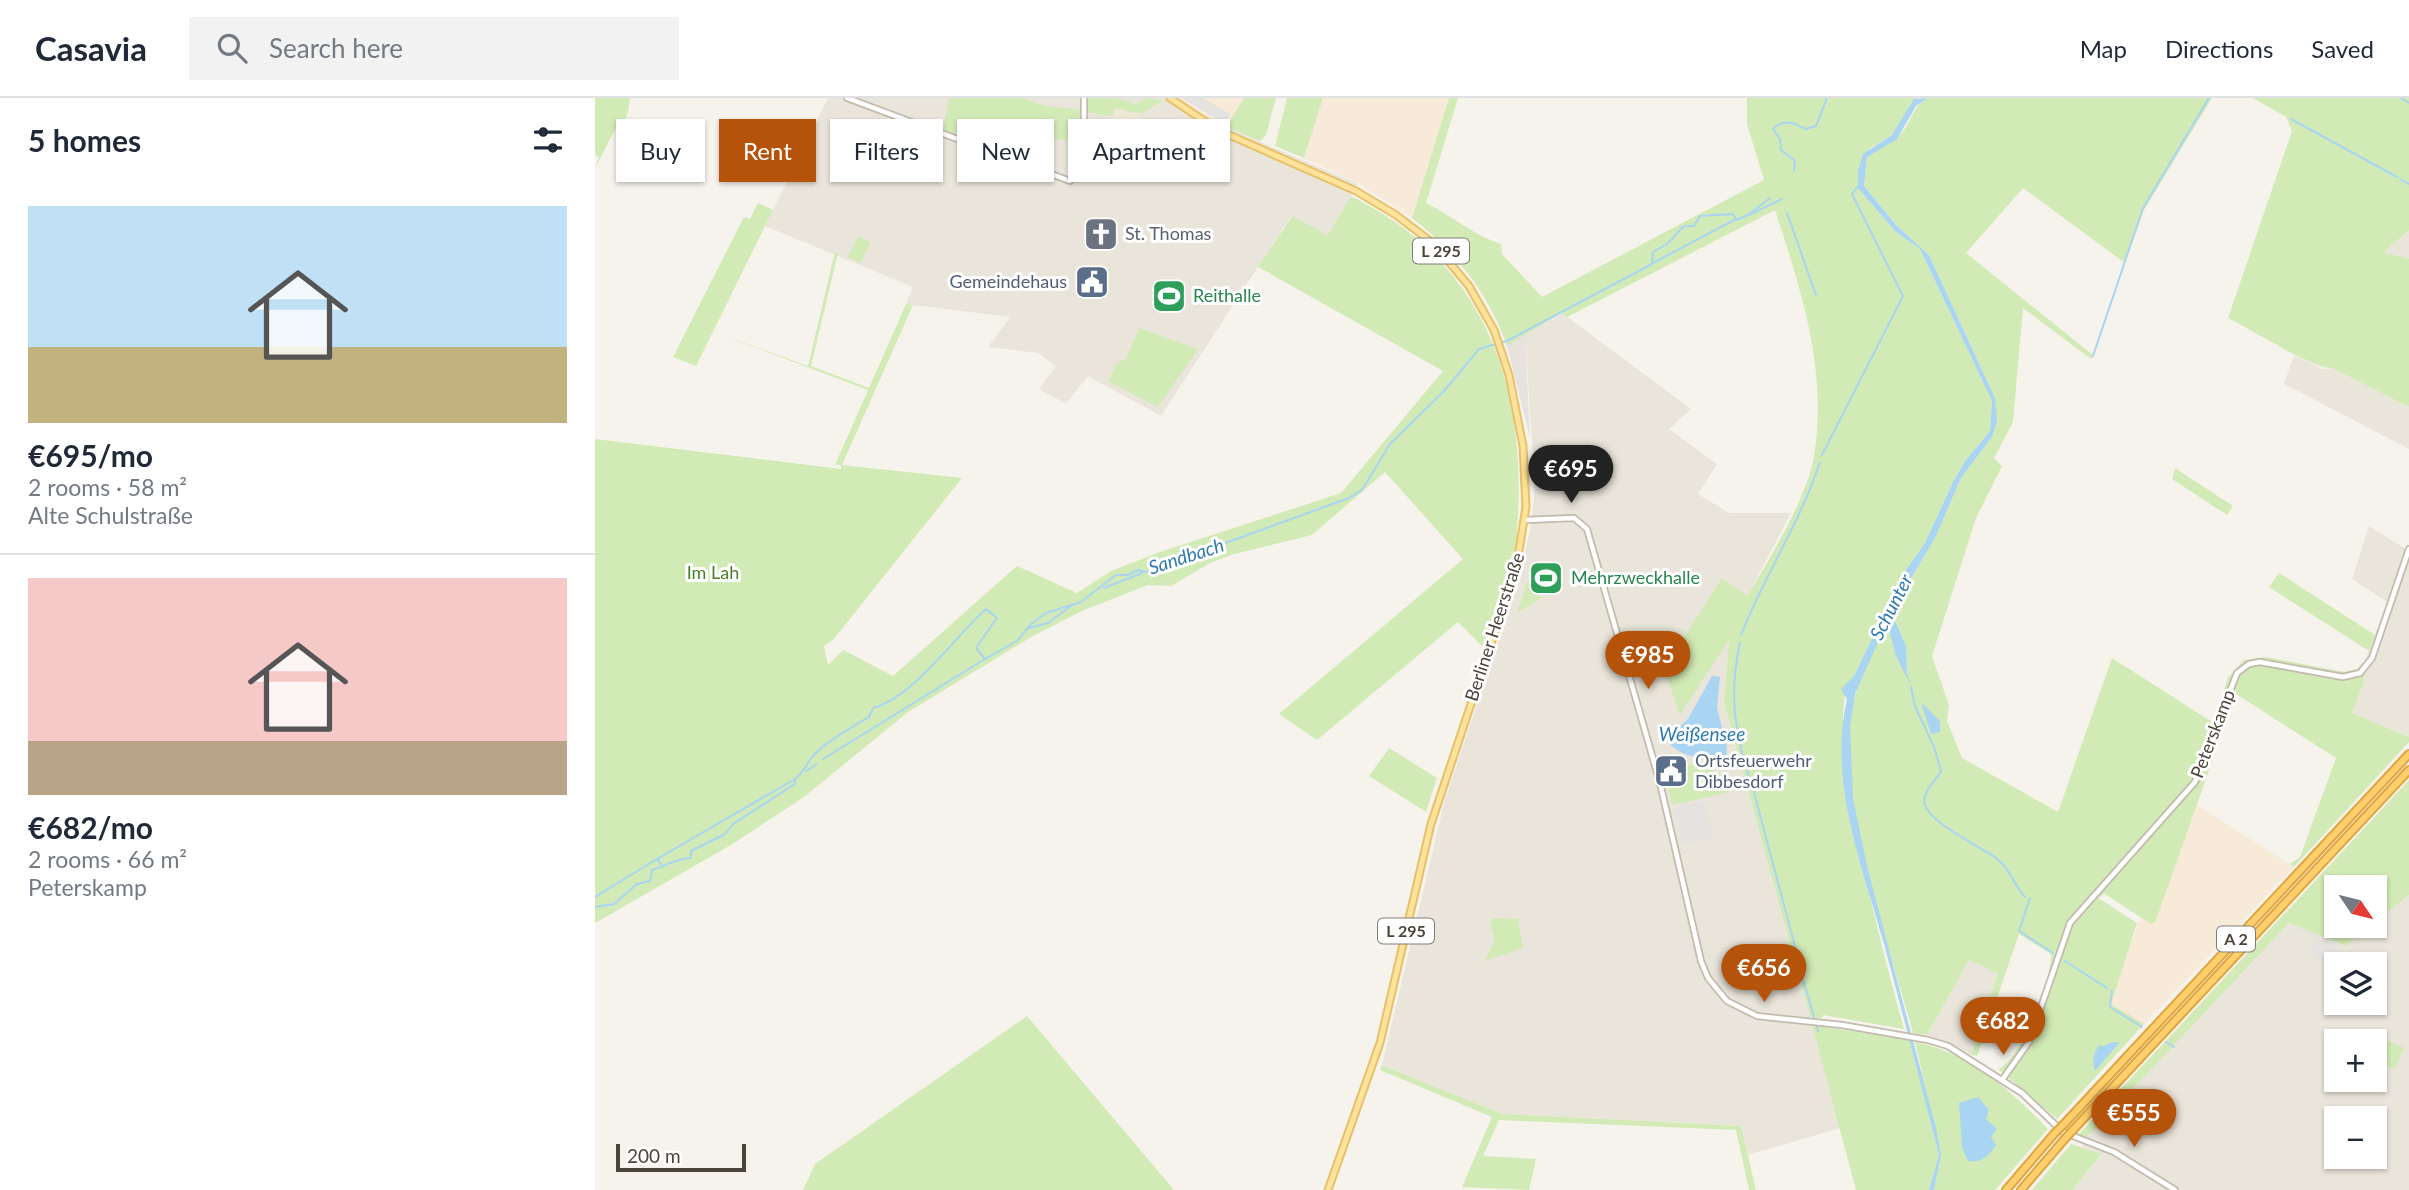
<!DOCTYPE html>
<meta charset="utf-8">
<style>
body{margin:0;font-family:Lato,sans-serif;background:#f2f2f3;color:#1f2937;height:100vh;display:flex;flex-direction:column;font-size:26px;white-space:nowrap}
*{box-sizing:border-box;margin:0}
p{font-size:23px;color:#747a83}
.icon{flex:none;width:38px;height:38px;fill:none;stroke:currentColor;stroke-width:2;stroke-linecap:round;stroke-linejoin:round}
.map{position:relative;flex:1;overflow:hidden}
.details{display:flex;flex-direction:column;background:#fff;width:595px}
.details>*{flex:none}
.top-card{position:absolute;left:21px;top:21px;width:665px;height:63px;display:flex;gap:14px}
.needle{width:46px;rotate:125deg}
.tools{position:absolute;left:1729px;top:777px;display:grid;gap:14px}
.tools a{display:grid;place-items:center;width:63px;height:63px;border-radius:0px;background:#fff;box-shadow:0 2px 5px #0004;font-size:35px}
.scale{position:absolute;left:21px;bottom:18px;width:130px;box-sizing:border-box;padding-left:7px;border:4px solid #4b4439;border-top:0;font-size:19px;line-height:24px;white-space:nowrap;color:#4b4439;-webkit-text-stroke:5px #fff;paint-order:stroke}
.price{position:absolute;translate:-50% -60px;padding:0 16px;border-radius:24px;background:#b45309;color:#fff;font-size:23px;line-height:46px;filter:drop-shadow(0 2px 4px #0008)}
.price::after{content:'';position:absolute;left:50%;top:42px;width:21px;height:16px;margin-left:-10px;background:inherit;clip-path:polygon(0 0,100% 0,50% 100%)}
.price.on{background:#222;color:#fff}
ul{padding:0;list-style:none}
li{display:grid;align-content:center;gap:14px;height:371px;padding:0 28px}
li+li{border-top:2px solid #e0e1e3}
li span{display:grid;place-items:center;height:217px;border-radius:0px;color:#555}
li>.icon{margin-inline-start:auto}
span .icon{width:126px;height:126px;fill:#fffc;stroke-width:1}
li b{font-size:30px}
h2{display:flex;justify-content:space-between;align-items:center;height:84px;padding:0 28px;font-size:30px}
.tag{padding:0 24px;border-radius:0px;background:#fff;box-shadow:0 2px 5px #0004;font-size:24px;line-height:63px}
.tag.on{background:#b45309;color:#fff}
header{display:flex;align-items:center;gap:42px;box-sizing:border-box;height:98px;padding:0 35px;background:#fff;border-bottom:2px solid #e0e1e3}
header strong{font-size:33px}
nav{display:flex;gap:38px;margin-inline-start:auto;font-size:24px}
.search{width:490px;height:63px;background:#f2f2f3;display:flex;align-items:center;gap:18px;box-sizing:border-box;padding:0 24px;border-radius:0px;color:#747a83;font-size:26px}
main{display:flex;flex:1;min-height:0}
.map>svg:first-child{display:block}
.residential{fill:#eae5da;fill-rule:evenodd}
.commercial{fill:#f7ead8}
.industrial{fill:#e6e2dd}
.education{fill:#efe8d6}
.green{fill:#d2eab5}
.parking{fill:#e5e3e0}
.water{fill:#a9d4f2}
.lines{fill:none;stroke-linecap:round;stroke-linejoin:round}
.stream{stroke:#a9d4f2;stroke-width:2}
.minor-casing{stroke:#c2bbae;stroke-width:8}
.major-casing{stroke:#e6c16a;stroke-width:9}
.highway-casing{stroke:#e0a43c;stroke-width:10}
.minor{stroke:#fff;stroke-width:4.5}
.major{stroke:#ffe39c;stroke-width:5}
.highway{stroke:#ffcf6e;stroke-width:6}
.highway-bridge-casing{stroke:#e0a43c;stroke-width:10;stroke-linecap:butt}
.highway-bridge{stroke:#ffcf6e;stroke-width:6}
.labels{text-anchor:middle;stroke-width:6;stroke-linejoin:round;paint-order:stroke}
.shield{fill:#fff;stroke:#817c74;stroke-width:2}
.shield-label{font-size:16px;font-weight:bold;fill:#4b4439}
.worship-label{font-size:18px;fill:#5b616d;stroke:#fff;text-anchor:start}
.service-label{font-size:18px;fill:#4e5e75;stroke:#fff;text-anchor:end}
.leisure-label{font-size:18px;fill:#27864d;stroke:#fff;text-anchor:start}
.park-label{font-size:18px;fill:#4a7f2a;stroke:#fff}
.street-label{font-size:18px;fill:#4b4439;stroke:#fff}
.water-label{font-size:19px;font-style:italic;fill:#2e7ab2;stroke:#fff}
</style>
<header>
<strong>Casavia</strong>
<div class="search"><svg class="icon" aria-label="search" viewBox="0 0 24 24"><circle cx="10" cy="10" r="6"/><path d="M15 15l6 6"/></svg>Search here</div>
<nav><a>Map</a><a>Directions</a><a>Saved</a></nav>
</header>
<main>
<section class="details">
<h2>5 homes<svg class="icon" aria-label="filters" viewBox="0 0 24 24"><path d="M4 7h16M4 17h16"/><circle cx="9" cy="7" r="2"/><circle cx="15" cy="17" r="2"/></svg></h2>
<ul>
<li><span style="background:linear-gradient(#bfe0f5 65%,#c2b280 0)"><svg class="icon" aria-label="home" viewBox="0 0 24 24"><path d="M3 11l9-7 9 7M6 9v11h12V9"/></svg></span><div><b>€695/mo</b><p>2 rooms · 58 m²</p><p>Alte Schulstraße</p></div></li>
<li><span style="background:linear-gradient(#f6c9c9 75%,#b9a48a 0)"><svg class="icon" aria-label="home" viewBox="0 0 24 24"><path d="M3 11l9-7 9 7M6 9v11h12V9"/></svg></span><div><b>€682/mo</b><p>2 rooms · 66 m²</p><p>Peterskamp</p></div></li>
</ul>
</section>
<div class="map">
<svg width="1814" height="1092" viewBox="0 0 1814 1092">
<rect width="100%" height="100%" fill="#f6f3ec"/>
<path class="residential" d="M233 0H581L631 29 763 86 733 138 696 118 566 318 493 278 471 306 444 291 461 268 443 255 393 249 415 219 311 206 318 189 170 128Z
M1814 132V161L1789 154Z
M967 215 1096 311 1074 331 1122 366 1103 396 1134 415H1196L1152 499 1128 480 1134 541 1129 605 1245 1030 1153 1057 1146 1028 907 1016 787 967 850 701 924 482 936 427 940 391 930 236Z
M1699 257 1728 271 1737 270 1814 309V351L1689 286Z
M1774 428 1814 453V639L1757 615 1769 584 1770 563 1792 504 1757 481Z
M1814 797V1092H1477L1507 1057 1487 1049 1490 1039 1694 825 1750 848 1775 828H1780V824ZM1741 866H1780V905H1741ZM1741 943H1780V982H1741ZM1741 1020H1780V1059H1741Z
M1374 862 1403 875 1376 957 1332 937Z"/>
<path class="commercial" d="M581 0H649L631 29Z
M728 0H854L817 120 764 86 709 60Z
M1601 706 1699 769 1549 926 1516 907 1520 886 1546 819 1556 826 1560 824Z"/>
<path class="industrial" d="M930 236 935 340 912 248Z"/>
<path class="education" d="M520 9 546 16 539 39 513 32Z"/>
<path class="green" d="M0 0H35C33 11 34 23 22 28L0 70 4 59 0 57Z
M354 0H427L451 8 486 12 481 43 442 39 435 63 348 32Z
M490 0H519L541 6 551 0 568 2 546 16 520 10 517 18 492 14Z
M649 0H681L671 37 665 43 631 29Z
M692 0H728L709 60 680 48Z
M854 0H863L831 105C857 118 878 137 906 146L907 156 947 199 1169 82 1152 26V0H1322L1297 37 1274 51 1263 90 1300 133 1325 151 1397 303 1395 333 1370 363 1358 384 1330 445 1308 476 1259 578C1220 615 1296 881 1309 931L1228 917 1227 920 1215 919 1129 605 1134 542 1085 617 1069 571 1127 480 1152 498C1173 465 1210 401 1218 364 1234 275 1207 195 1180 112L972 219 966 215 912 248C894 196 861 154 817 120Z
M1333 0H1617L1549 112 1530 165 1428 90 1371 155 1499 258 1496 261 1428 210 1418 324 1399 360 1407 368 1381 420 1337 558 1354 607 1352 623 1367 660 1463 714 1517 560 1617 624 1633 580 1649 562 1671 559 1749 574 1762 571 1770 563 1769 584 1757 615 1814 639V644L1699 769 1695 766 1705 759 1741 660 1641 596 1560 825 1556 826 1510 796 1503 800 1542 825 1516 906 1549 926 1462 1021 1403 971C1425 964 1458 879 1456 856L1424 836 1382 958 1376 957 1403 875 1374 862 1332 937 1318 935C1294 845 1246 720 1255 628 1258 590 1275 557 1292 523L1301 557 1312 576 1311 548 1298 518 1302 504 1340 440 1366 380 1397 339 1400 300 1334 157 1301 127 1269 88 1272 59C1284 49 1300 46 1309 32 1318 20 1318 8 1333 0Z
M1658 0H1814V132L1789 154 1814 161V309L1737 270C1720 272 1654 230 1633 220L1697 33 1691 19Z
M756 98C891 165 933 289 922 432 919 473 903 512 890 551L863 524 722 642 684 616 868 461 790 374 717 437 639 456 615 465 576 488 553 487 489 512 438 538 313 614 209 699 136 747 0 825V341L246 371V367H240L273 292 122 235 213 268 240 154 243 155 216 268 274 290 311 206 318 207 247 367 367 380 238 542 229 548 233 567 248 552 298 578 422 468 482 495 516 473 562 455 746 395 848 273 663 169 697 118 733 137Z
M163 105 178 112 101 268 78 259 149 119 155 121Z
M264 138 275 145 266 165 253 159Z
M544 230 603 251 563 309 513 283 523 264 531 261Z
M1580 370 1638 408 1632 417 1577 381Z
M1684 475 1780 537 1774 553 1674 489Z
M940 480 948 486 940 491 946 500 922 515 932 485Z
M794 650 842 680 831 714 774 678Z
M1079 662 1133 677 1135 694 1077 707 1071 681 1084 677Z
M1814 682V797L1780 824V789H1741V828H1775L1750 848 1694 825 1497 1034 1490 1039 1483 1037Z
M897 820 923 821 928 850 890 863 900 841 895 826Z
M432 918 579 1092H208L220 1066Z
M1217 927 1315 942 1344 1057 1334 1092H1261Z
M1787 940 1809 950 1800 971 1780 963Z
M1320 944C1374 954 1416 993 1453 1031L1400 1092H1339L1346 1057Z
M787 967 907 1016 1146 1028 1161 1092H1154L1141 1032 904 1022 888 1058 941 1061 934 1092 867 1089 897 1019 785 972Z
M1476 1046 1507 1056 1477 1092H1437Z"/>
<path class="parking" d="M587 0H608L635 16 630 26Z
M1110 703 1118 739 1088 747 1079 710Z
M1703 828 1745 848 1743 852 1749 855 1741 869 1714 856 1720 840 1701 832Z"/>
<path class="water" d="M1333 0 1321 8 1302 41 1272 59 1269 88 1301 127 1334 157 1400 300 1402 323 1397 339 1366 380 1340 440 1302 504 1298 518 1311 548 1312 576 1316 588 1301 558 1292 524 1260 596 1255 629 1258 700 1272 768 1341 1030 1346 1057 1339 1092H1334L1344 1057C1326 987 1308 916 1289 846 1267 767 1233 684 1252 601L1246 591 1259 578 1308 476 1330 445 1358 384 1370 363 1395 333 1397 303 1325 151 1300 133 1263 90V73L1268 56 1297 37 1319 1Z
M1117 578 1125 579 1122 610 1132 649 1131 663C1111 661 1080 660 1072 640L1093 621Z
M1326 604 1345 623V634L1336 636Z
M1518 944H1525L1500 973C1496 963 1499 954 1505 946L1507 949Z
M1383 999 1394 1012 1391 1021 1402 1031 1396 1039 1401 1047C1393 1058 1388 1065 1373 1063L1367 1049 1364 1005Z"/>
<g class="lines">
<path class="stream" d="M1806 0 1814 5
M1696 21 1802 79
M1199 73 1200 63 1186 52 1185 41 1178 31C1190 19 1200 26 1211 31L1221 28 1232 0
M1805 81 1814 86
M1192 115 1221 197
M1154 117 1187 101
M1058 165 1139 122
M1498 258 1548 110 1614 0
M1227 357 1308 198 1257 96 1263 88
M509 490 547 475
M434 530 453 525 477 507
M1146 537C1169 478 1205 425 1225 364
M1145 545C1134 594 1139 634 1155 681
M1316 589 1320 608 1339 649 1346 673C1341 683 1326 694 1330 707 1336 725 1383 748 1400 759 1414 769 1419 787 1430 799
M228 661 390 561
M211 673 222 666
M1157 687 1202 856
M62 761 200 681
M0 799 62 761 68 769
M1435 800 1424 833 1458 855
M0 809 19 806 42 786 55 783 57 772C69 769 84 759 96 760V753L130 736 138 726 200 686V681C209 674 210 668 217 659 230 644 257 629 274 619L278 610C318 600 361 537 391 511L402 520 381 550 390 561 422 543 436 526 451 515 486 504 521 477H533L543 472 551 474 754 400 767 392 795 346 849 293 884 251 912 243 1057 166 1058 154 1072 146 1089 128H1099L1105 118 1138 116 1141 122 1153 117 1175 100
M1470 863 1512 890
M1205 871 1219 919
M1517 893 1515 909 1547 929
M1222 929 1223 933
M1571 944 1579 949"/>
<g class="minor-casing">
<path id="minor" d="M252 0 475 83 480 78 489 26V0
M930 422 979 420 992 431 1065 685 1106 863 1113 880 1132 903 1162 918 1247 927 1333 942 1353 948 1427 995 1468 1034 1519 1054 1580 1092
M1407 982 1434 944 1475 825 1600 684 1642 575 1654 566 1665 564 1748 579 1765 575 1777 560 1814 451"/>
</g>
<g class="major-casing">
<path id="major" d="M575 0 623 32 761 93 801 117 839 146 874 188 899 232 914 277 928 348 931 409 921 471 836 726 785 945 733 1092"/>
</g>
<g class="highway-casing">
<path id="highway" d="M1469 1026 1814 656
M1477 1033 1814 672
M1411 1092 1459 1036
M1426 1092 1468 1043"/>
</g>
<use href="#minor" class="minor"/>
<use href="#major" class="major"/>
<use href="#highway" class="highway"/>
<g class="highway-bridge-casing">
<path id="highway-bridge" d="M1459 1036 1469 1026
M1468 1043 1477 1033"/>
</g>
<use href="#highway-bridge" class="highway-bridge"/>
</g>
<defs>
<g id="church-square" transform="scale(1.75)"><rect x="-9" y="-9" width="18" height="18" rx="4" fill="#6b7280" stroke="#fff"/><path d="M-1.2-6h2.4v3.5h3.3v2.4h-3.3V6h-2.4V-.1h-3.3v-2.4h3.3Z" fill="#fff"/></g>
<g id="civic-square" transform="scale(1.75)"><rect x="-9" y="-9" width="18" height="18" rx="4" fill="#5c6f8a" stroke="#fff"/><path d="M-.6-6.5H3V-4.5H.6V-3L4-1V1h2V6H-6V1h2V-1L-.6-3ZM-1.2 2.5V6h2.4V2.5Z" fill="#fff"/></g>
<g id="stadium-square" transform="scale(1.75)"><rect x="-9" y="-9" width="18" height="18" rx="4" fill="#2e9e5b" stroke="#fff"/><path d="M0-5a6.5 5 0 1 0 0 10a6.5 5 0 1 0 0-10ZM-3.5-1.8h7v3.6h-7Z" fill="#fff"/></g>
</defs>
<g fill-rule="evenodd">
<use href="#church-square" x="506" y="136"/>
<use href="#civic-square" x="497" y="184"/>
<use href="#stadium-square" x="574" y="198"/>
<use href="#stadium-square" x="951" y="480"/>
<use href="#civic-square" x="1076" y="673"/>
</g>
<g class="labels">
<g class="shield">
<rect x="818" y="140.5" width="56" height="25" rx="5"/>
<rect x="783" y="820.5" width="56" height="25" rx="5"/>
<rect x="1622" y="828.5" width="38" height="25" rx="5"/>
</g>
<g class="shield-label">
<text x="846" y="159">L 295</text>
<text x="811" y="839">L 295</text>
<text x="1641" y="847">A 2</text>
</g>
<g class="worship-label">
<text x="530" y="142">St. Thomas</text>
</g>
<g class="service-label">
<text x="472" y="190">Gemeindehaus</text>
<text x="1100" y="669" text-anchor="start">Ortsfeuerwehr<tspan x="1100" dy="21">Dibbesdorf</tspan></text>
</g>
<g class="leisure-label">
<text x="598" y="204">Reithalle</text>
<text x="976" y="486">Mehrzweckhalle</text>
</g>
<g class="park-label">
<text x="118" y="481">Im Lah</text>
</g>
<g class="street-label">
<text transform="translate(900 529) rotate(-72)" y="6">Berliner Heerstraße</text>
<text transform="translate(1618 636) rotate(-69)" y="6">Peterskamp</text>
</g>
<g class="water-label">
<text transform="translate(591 458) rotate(-18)" y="7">Sandbach</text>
<text transform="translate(1296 509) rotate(-63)" y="7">Schunter</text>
<text x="1107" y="643">Weißensee</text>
</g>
</g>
</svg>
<div class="tools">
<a><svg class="needle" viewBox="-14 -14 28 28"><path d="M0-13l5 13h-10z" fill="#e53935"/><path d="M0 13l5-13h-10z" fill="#747a83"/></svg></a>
<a><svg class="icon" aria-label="layers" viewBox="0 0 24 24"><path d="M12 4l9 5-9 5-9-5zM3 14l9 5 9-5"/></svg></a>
<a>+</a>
<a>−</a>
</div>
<div class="scale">200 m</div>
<b class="price on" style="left:976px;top:407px">€695</b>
<b class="price" style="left:1053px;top:593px">€985</b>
<b class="price" style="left:1169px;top:906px">€656</b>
<b class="price" style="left:1408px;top:959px">€682</b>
<b class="price" style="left:1539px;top:1051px">€555</b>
<div class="top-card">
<a class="tag">Buy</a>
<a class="tag on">Rent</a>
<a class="tag">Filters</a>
<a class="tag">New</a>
<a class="tag">Apartment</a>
</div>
</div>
</main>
